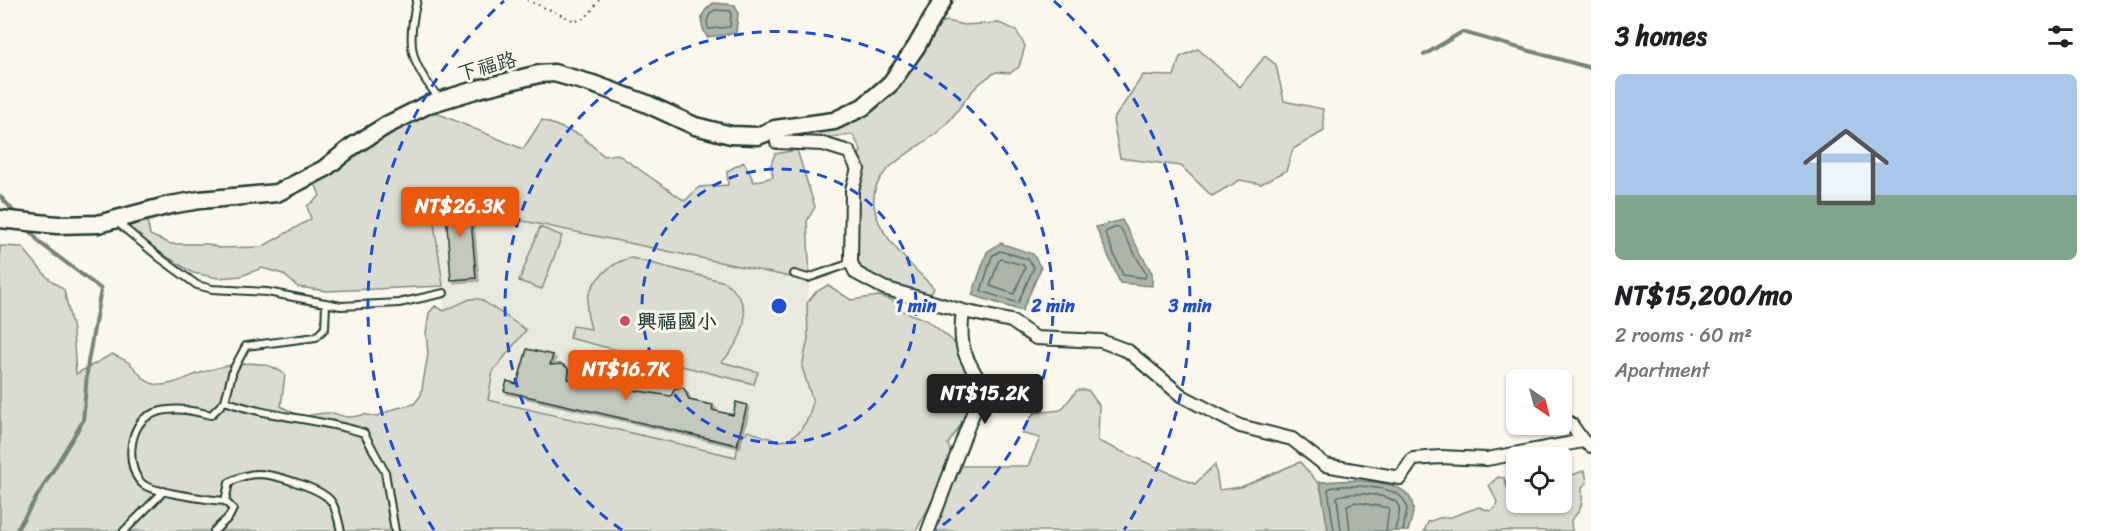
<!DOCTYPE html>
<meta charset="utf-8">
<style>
body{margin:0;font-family:Sriracha,"LXGW WenKai TC",sans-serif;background:#f2f2f2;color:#202124;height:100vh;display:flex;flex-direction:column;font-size:22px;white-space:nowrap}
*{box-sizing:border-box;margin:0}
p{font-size:20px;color:#757577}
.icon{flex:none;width:33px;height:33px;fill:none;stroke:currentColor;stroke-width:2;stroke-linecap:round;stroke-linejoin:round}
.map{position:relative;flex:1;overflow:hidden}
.details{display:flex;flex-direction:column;background:#fff;width:510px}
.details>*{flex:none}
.needle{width:39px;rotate:144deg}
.tools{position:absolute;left:1506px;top:369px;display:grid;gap:12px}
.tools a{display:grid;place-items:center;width:66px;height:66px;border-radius:9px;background:#fff;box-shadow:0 2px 4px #0004;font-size:30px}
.price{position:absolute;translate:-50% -51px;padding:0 14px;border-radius:6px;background:#ea580c;color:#fff;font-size:20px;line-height:39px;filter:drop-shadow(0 2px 3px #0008)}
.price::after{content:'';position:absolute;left:50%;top:36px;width:18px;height:14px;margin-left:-9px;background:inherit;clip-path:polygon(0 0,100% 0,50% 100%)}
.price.on{background:#222;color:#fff}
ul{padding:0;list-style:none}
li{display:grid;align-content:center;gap:12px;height:318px;padding:0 24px}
li span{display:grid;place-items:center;height:186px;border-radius:9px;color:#555}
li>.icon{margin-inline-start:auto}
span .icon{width:108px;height:108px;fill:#fffc;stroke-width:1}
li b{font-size:26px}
h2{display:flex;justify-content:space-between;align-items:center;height:72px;padding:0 24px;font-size:26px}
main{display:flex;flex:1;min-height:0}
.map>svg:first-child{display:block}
.built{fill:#eae9de}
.green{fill:#dbdcd1;stroke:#7d8c82;stroke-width:1.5}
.water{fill:#adb4aa;stroke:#74847b;stroke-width:1.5}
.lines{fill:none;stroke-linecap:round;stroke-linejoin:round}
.shore{stroke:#586d63;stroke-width:1.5}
.stream{stroke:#74847b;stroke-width:4}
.building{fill:#c4c9be;stroke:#1f3d34;stroke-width:1.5;filter:url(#shadow)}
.lane-casing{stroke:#1f3d34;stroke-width:10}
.street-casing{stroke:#1f3d34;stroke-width:16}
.secondary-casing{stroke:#1f3d34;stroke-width:21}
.path{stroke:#1f3d34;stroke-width:2;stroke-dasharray:1.5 4.5;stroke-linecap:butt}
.lane{stroke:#fbf7ec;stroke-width:6}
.street{stroke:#fbf7ec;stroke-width:12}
.secondary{stroke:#fbf7ec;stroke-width:16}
.ring{fill:none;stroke:#1d4ed8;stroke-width:3;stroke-dasharray:10 8}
.poi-dot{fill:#d1495b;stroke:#fbf7ec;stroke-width:2}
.labels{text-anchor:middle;stroke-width:6;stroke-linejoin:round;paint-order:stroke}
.street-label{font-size:20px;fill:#1f3d34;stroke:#fbf7ec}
.poi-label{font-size:20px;font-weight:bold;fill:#1f3d34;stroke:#fbf7ec;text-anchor:start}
.centre{fill:#1d4ed8;stroke:#fbf7ec;stroke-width:3}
.ring-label{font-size:18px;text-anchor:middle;font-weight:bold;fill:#1d4ed8;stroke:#fbf7ec;stroke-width:6;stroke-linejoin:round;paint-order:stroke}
</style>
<main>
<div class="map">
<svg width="1591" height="531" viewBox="0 0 1591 531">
<defs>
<filter id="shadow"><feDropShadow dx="3" dy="3" stdDeviation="0" flood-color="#0004"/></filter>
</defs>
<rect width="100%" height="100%" fill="#fbf7ec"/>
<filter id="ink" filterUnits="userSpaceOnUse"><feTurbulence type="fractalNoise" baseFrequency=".0167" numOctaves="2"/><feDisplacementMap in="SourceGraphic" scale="12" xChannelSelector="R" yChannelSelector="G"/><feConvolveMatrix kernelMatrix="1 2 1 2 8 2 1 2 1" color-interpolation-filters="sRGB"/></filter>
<g filter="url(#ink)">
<path class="built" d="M468 193 486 213 810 281 807 303 808 339 802 367 813 402 809 417 800 431 788 440 778 441 748 431 739 438 736 457 487 400 441 409 444 293 431 200Z"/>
<path class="green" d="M947 21 964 25 999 23 1016 30 1025 46 1019 67 1010 73 996 72C990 76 982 81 977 86 963 100 954 119 939 131 922 145 902 155 887 170 847 211 907 260 934 288L928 300 857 277 849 188 861 150 853 135 806 139 802 132 845 122 934 24Z
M1198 49 1240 87 1265 56 1276 65 1284 101 1323 109 1324 131 1293 149 1286 171 1261 184 1240 180 1212 196 1181 166 1120 158 1113 120 1143 75 1174 76 1180 57Z
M427 109 523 149 542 120 580 135 604 156 617 154 685 201 699 187 728 185 727 171 744 162 754 182 773 177 771 164 775 154 797 150 815 207 807 221 810 281 486 213 467 193 431 201 443 286 327 291 298 287 283 274 262 268 241 276 218 278 193 273 140 240 125 222 146 216 150 235 171 244H208L219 248 262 247 311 219 307 206 320 196 311 172Z
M540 227 562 236 542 289 519 281Z
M0 246 22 247 47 277 64 290 73 330 76 374 112 354C117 357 124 359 128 362 140 371 142 384 161 385 173 385 186 378 197 374 222 365 263 355 285 375L281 406C309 423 303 413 330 413 337 413 342 417 348 417 360 417 362 412 375 417L394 409 414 404 421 395 428 354 426 334 429 313 435 306 444 311 470 299H480L526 330 493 371 488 400 736 457 739 438 748 431 778 441 788 440 800 431 809 417 813 402 802 367 808 339 807 303 816 292 828 285 851 300 879 296 892 300 901 310 928 321 952 340 976 376 978 390 974 405 948 444 952 458 930 505 916 531H0Z
M631 258 725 282C757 307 745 337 722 362L758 372 754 384 569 338 573 326 591 329C589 321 586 313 587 305 587 283 611 262 631 258Z
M1077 390H1088L1099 405 1098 441 1195 484 1215 464 1219 490 1241 487 1300 462 1319 484 1334 531H937L934 525 962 466H1028L1040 438 1021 433 1034 413 1061 410Z
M1585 470 1587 483 1582 487C1583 503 1582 510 1571 520L1572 531H1424L1428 522 1439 518 1451 517 1479 507 1490 511 1495 508 1497 502 1489 485 1498 477 1504 478 1508 490 1512 494 1516 493V502H1562V485L1570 476Z"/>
<path class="water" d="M714 3 735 5 738 13 736 33 707 37C699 23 699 12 714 3Z
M1122 220 1152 273V286L1120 283 1096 227Z
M1000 243 1033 254 1041 268 1022 311 972 295 987 252Z
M1357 480C1376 483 1410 482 1413 507 1414 514 1410 524 1408 531H1328L1320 482Z"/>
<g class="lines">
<path class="shore" d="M715 10 731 11 730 27 709 29C705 22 708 14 715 10Z
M1117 227 1121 229 1146 274 1145 278 1123 275 1105 233 1107 231Z
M1000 251 1028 259 1034 267 1018 303 981 291 992 256Z
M1001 259 1023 265 1025 268 1014 294 990 286 998 262Z
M1334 531 1328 489C1342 483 1388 486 1400 496 1404 499 1406 504 1407 509L1403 531
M1341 531 1337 497C1347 491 1396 493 1399 507 1401 514 1396 524 1395 531
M1350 531 1347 505 1356 502 1389 508 1386 531"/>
<path class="stream" d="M1424 55 1462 32 1591 68
M0 196 16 214
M16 531 83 421 88 362 101 289 40 243 27 227"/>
</g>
<path class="building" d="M469 196 476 278 451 280 445 198Z
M527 349 553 355 550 365 561 364 567 367 569 371 568 379 612 386 613 375 622 377 627 382 626 389 671 396 675 388 682 387 685 390 689 400 713 405 712 410 733 415 736 402 747 405 737 445 504 391 507 381 517 384Z"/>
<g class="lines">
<g class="lane-casing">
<path id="lane" d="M417 0C406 45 410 64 440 99
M118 223 160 258 197 285 212 289 267 292 341 306 399 303 444 293
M794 274 808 278 851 263
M225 401C270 418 319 418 364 433L385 472 395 531
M225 501 229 483C238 477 249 474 260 474 276 475 320 488 330 500 337 508 338 521 341 531
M124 531 164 491
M214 531 229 517 233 509 225 501C210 500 154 492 144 485 125 471 128 427 148 416 168 405 190 410 211 415L225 401 233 370 246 346 316 337 325 328 326 304"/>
</g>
<g class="street-casing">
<path id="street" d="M775 129 777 142 823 144 849 152 858 169 852 190 851 263 856 273 884 288 963 311 1011 321 1036 338 1101 341 1128 351 1182 396 1240 426 1292 439 1325 465 1400 478 1413 459 1441 457 1487 459 1583 441 1591 446
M1562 417 1571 424 1583 441
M928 531 983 387C965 357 958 348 963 311"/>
</g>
<g class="secondary-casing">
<path id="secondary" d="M0 219 57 225 98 224 170 205 200 200 277 193 324 169 353 146 387 125 429 104 482 88 539 74 554 73 593 84 645 103 695 126 731 135 758 136 775 129 834 121 863 107 891 83 916 47 943 0"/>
</g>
<path class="path" d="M527 0 575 21C588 19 592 10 599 0"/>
<use href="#lane" class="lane"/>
<use href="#street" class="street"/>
<use href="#secondary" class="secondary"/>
</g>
</g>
<g class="ring">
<circle cx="779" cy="306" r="137"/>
<path d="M622 530A274 274 0 1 1 936 530"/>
<path d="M434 530A411 411 0 0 1 504 1M1054 1A411 411 0 0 1 1124 530"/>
</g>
<circle class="poi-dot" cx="625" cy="321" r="6"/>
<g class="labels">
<g class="street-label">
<text transform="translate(487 66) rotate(-15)" y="7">下福路</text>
</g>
<g class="poi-label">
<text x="637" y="328">興福國小</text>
</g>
</g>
<circle cx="779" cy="306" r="9" class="centre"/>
<g class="ring-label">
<text x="916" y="312">1 min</text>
<text x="1053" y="312">2 min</text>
<text x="1190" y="312">3 min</text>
</g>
</svg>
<div class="tools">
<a><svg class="needle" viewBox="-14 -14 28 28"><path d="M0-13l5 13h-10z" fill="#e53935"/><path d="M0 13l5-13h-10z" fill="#757577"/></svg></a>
<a><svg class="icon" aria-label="locate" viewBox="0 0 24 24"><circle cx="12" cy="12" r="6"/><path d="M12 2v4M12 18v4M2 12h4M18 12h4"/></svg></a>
</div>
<b class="price" style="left:460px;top:238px">NT$26.3K</b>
<b class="price" style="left:626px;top:401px">NT$16.7K</b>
<b class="price on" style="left:985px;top:425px">NT$15.2K</b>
</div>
<section class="details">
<h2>3 homes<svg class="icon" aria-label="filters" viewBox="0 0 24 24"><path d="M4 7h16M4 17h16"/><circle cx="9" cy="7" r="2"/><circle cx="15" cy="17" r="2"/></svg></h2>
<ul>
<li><span style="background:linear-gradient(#a9c7e8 65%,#7fa58c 0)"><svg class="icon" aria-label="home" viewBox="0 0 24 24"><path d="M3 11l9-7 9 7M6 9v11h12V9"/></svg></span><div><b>NT$15,200/mo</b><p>2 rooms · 60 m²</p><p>Apartment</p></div></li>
</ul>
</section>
</main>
